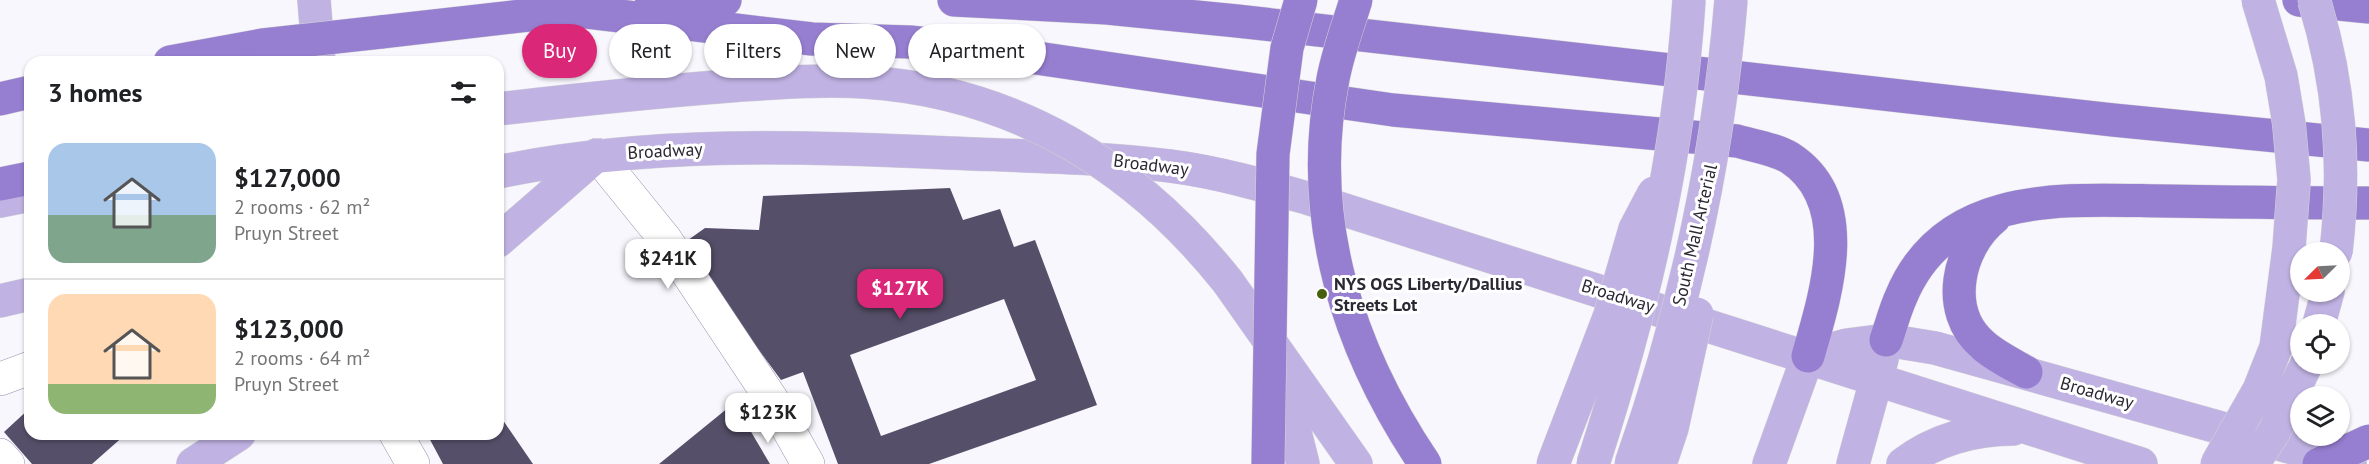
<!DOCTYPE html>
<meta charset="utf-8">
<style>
body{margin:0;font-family:"PT Sans",sans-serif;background:#f6f6f6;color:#202124;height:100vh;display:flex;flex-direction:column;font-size:22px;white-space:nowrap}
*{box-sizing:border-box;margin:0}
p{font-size:20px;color:#757577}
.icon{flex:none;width:33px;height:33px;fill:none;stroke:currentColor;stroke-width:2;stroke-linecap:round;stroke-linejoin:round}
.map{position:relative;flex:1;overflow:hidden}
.sheet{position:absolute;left:24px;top:56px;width:480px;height:384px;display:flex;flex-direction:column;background:#fff;border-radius:18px;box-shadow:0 2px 4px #0004}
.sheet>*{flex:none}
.hud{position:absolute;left:522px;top:24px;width:570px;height:54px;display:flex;gap:12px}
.needle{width:39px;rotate:246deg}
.fabs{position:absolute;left:2290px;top:242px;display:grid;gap:12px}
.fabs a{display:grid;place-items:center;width:60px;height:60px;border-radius:50%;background:#fff;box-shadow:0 2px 4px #0004;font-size:30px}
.price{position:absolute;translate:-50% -51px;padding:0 14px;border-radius:12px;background:#fff;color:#222;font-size:20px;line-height:39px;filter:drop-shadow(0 2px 3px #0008)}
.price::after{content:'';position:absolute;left:50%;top:36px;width:18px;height:14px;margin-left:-9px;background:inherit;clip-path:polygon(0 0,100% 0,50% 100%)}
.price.selected{background:#db2777;color:#fff}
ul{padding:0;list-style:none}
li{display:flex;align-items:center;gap:18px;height:150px;padding:0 24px}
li+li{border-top:2px solid #e0e0e0}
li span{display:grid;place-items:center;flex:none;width:168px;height:120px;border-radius:18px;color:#555}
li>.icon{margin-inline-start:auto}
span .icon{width:72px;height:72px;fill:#fffc;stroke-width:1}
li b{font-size:26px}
h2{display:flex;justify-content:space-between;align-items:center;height:72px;padding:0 24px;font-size:26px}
.pill{padding:0 21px;border-radius:27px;background:#fff;box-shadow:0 2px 4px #0004;font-size:21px;line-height:54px}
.pill.selected{background:#db2777;color:#fff}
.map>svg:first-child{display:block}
.building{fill:#564f69;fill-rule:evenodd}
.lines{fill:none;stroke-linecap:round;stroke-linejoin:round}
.minor-casing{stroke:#9891ad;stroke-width:34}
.major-casing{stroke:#d5d4d6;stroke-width:34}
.highway-casing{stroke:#d5d4d6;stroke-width:34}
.minor{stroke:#fff;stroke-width:33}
.major{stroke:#c0b2e3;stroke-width:33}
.highway{stroke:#967ed0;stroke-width:33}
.major-bridge-casing{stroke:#d5d4d6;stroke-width:34;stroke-linecap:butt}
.highway-bridge-casing{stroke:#d5d4d6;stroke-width:34;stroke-linecap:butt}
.major-bridge{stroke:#c0b2e3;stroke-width:33}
.highway-bridge{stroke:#967ed0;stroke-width:33}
.poi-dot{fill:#47600e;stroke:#fff;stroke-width:2}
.labels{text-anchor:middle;stroke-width:6;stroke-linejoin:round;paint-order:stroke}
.street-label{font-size:18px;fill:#2b2833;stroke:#fff}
.poi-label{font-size:18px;font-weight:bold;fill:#2b2833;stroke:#fff;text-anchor:start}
</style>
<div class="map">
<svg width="2369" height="464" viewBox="0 0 2369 464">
<rect width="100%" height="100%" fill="#f8f7fd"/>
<path class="building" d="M950 188 963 220 1000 209 1014 247 1035 240 1097 405 929 464H838L803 372 781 380 681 245 705 228 759 230 763 196ZM1004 299 1036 380 881 436 850 355Z
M734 403 770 464H659Z
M30 408V434H126L92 464H32L4 432Z
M498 413 533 464H443L427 434H498Z"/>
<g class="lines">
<g class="minor-casing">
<path id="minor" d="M597 155 665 239 772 400 808 464
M0 379 30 368
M396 434 413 464
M0 455 8 464"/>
</g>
<g class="major-casing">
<path id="major" d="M314 0 319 62
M498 172C647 141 798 146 949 153 1023 156 1097 157 1170 166 1217 172 1262 185 1307 198L2141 464
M0 201 30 195
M498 241 597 155
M1228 282 1356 464
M0 301 30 294
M2319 324 2328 291
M1808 356 1847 345 1886 340 1935 348 2350 464
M1274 368 1289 408 1303 464
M193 464 239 434
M1769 464 1808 356
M1853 464 1882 359
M1903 464C1934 440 1974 429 2013 429"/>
</g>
<g class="highway-casing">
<path id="highway" d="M954 0 1107 8 1237 21 2113 120 2369 145
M2299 0 2369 7
M651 5 725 0
M570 10 812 39 910 42 975 49 1393 110 1737 141C1754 146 1775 149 1790 158 1856 201 1826 294 1808 356
M381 32 591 8
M170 62 263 45
M0 99 30 92
M0 184 30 178
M1994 218C1958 247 1943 311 1983 345 1995 356 2012 364 2026 372
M1886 340C1891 326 1895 310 1901 297 1946 188 2068 200 2164 201 2232 202 2301 203 2369 203"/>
</g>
<use href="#minor" class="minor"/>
<use href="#major" class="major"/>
<use href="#highway" class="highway"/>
<g class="major-bridge-casing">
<path id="major-bridge" d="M2314 0C2340 84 2346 165 2336 252
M498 109C575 100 652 92 729 86 774 83 820 79 865 82 1015 92 1136 166 1228 282
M1553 464 1610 315 1635 229 1654 193
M1593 464C1642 312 1679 160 1689 0
M1631 464C1684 314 1718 159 1731 0
M1660 464 1672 428 1697 314
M2217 464 2259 390 2276 347 2289 248 2294 180 2289 124 2281 76 2258 0
M2253 464 2274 432 2307 363"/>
</g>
<g class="highway-bridge-casing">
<path id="highway-bridge" d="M1356 0C1348 26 1338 52 1333 79 1305 218 1348 350 1425 464
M263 45 381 32
M1268 464 1273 154 1287 48 1301 0
M2319 464 2369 441"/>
</g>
<use href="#major-bridge" class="major-bridge"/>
<use href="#highway-bridge" class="highway-bridge"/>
</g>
<circle class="poi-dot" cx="1322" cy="294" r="6"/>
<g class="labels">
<g class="street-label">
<text transform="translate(665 151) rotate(-3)" y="6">Broadway</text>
<text transform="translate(1151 165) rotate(7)" y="6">Broadway</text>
<text transform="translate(1695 235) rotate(-77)" y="6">South Mall Arterial</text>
<text transform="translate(1618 296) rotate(17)" y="6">Broadway</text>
<text transform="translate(2097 393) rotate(16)" y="6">Broadway</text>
</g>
<g class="poi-label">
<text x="1334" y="290">NYS OGS Liberty/Dallius<tspan x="1334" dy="21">Streets Lot</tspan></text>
</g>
</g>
</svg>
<div class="fabs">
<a><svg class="needle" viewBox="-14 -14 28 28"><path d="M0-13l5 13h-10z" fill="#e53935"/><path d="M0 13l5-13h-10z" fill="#757577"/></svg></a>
<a><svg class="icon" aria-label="locate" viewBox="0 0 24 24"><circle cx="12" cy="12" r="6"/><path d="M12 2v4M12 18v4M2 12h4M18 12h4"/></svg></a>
<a><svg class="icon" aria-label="layers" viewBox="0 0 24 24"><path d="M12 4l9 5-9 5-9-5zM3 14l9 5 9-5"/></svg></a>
</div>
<b class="price" style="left:668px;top:290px">$241K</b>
<b class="price selected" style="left:900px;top:320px">$127K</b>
<b class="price" style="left:768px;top:444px">$123K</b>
<div class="hud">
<a class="pill selected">Buy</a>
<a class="pill">Rent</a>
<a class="pill">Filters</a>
<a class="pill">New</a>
<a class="pill">Apartment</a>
</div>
<section class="sheet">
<h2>3 homes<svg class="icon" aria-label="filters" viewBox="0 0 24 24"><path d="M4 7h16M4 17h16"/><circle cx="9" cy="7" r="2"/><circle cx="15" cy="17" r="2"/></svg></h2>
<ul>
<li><span style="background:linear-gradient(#a9c7e8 60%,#7fa58c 0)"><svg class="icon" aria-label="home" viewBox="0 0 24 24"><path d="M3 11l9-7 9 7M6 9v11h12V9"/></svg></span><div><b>$127,000</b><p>2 rooms · 62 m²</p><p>Pruyn Street</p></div></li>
<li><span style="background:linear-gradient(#ffd9b3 75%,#8fb573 0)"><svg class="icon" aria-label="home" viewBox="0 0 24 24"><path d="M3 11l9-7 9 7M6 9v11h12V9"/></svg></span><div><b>$123,000</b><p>2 rooms · 64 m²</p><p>Pruyn Street</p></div></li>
</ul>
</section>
</div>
